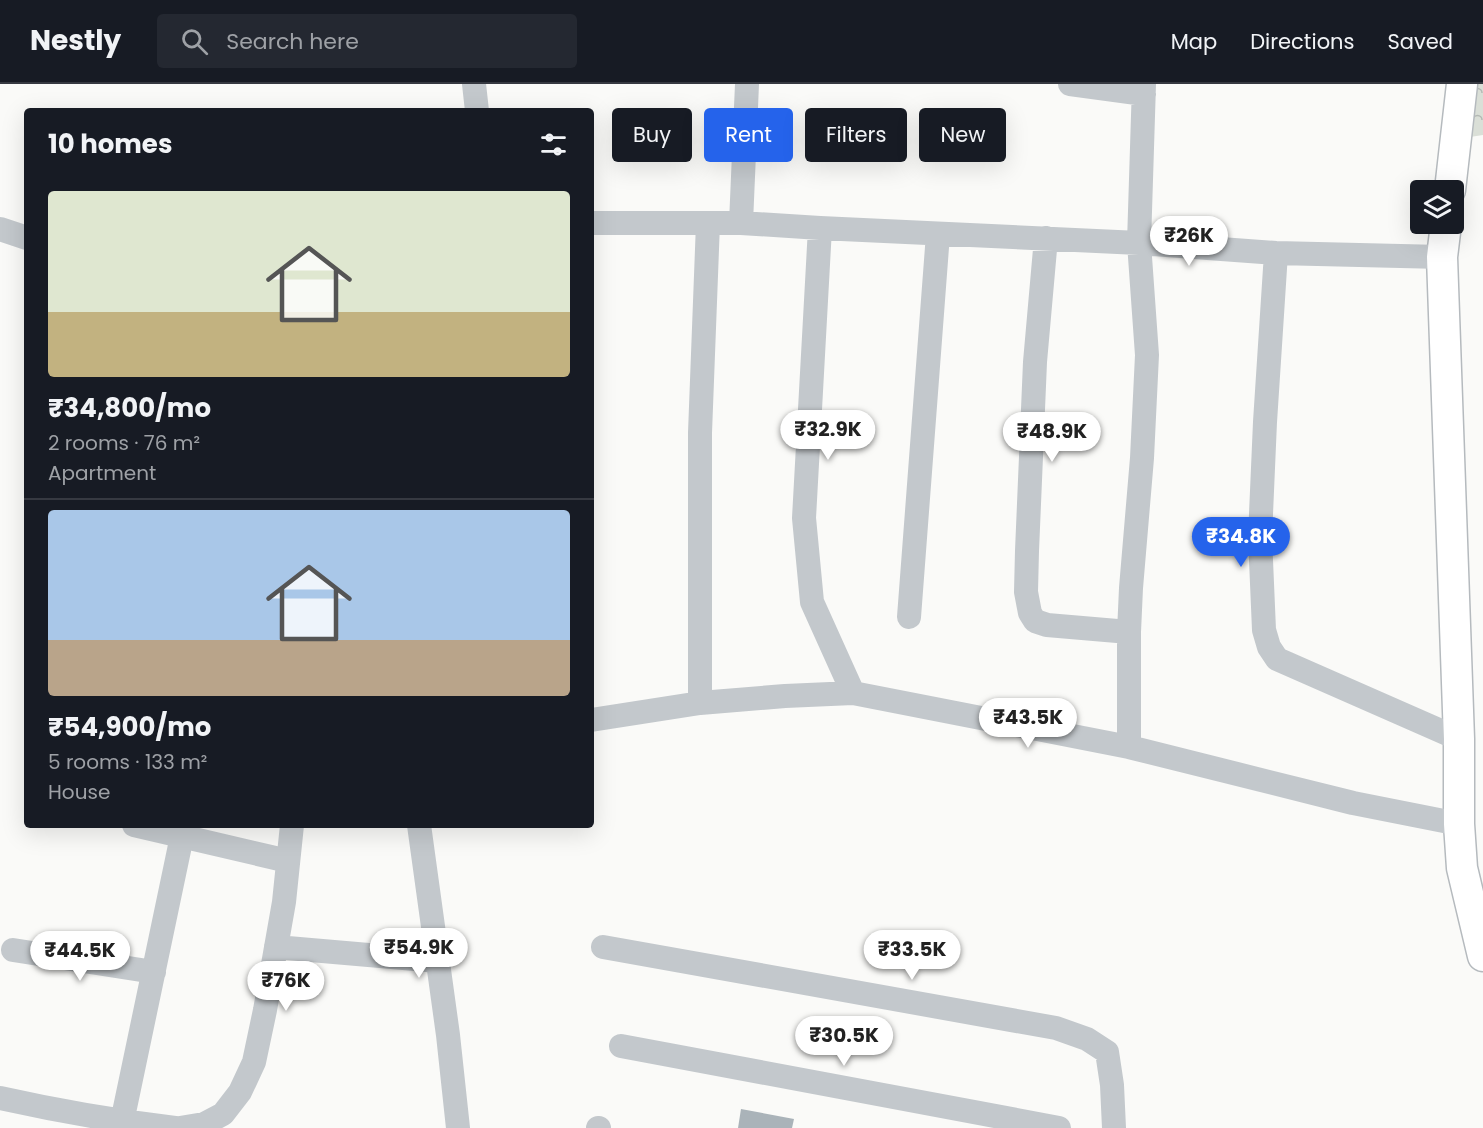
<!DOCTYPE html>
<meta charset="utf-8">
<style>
body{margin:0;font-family:Poppins,sans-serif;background:#242831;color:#f1f3f6;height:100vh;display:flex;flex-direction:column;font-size:22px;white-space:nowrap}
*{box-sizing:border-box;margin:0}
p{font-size:20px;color:#9ea1a6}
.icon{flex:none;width:33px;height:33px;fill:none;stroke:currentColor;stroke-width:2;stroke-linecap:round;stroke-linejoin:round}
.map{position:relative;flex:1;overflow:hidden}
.panel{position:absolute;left:24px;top:24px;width:570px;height:720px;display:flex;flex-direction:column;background:#171b24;border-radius:6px;box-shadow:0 6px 24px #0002}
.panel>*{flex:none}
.banner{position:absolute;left:612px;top:24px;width:570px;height:54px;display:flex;gap:12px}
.buttons{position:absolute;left:1410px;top:96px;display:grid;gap:12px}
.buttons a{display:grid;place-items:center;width:54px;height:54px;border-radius:6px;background:#171b24;box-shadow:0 6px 24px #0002;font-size:30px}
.price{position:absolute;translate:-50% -51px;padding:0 14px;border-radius:21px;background:#fff;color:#222;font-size:20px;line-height:39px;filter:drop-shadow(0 2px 3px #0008)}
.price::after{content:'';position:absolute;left:50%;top:36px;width:18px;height:14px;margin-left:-9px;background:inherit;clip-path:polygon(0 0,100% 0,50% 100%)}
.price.on{background:#2563eb;color:#fff}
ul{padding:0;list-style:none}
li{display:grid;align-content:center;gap:12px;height:318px;padding:0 24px}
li+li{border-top:2px solid #363941}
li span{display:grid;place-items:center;height:186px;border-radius:6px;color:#555}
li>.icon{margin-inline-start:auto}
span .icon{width:108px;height:108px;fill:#fffc;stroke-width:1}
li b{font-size:26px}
h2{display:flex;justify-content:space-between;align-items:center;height:72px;padding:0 24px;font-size:26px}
.chip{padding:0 21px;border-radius:6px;background:#171b24;box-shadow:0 6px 24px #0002;font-size:21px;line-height:54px}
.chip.on{background:#2563eb;color:#fff}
header{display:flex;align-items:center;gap:36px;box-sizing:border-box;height:84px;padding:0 30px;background:#171b24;border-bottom:2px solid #363941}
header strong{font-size:28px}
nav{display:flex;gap:33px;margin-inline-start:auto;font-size:21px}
.search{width:420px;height:54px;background:#242831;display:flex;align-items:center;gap:15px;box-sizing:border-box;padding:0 21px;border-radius:6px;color:#9ea1a6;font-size:22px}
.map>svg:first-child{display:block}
.park{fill:url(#park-crowns)}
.building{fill:#aab3b9}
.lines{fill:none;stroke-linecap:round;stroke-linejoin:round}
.major-casing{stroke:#b5babe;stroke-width:33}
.minor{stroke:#c3c8cc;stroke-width:24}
.major{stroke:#fff;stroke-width:30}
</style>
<header>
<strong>Nestly</strong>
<div class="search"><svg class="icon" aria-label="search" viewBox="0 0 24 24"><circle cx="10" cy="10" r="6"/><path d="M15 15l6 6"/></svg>Search here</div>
<nav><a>Map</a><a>Directions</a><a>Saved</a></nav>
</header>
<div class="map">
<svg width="1483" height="1044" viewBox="0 0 1483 1044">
<defs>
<pattern id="park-crowns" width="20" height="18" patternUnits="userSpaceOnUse" patternTransform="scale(1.5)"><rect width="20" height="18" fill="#dadfd7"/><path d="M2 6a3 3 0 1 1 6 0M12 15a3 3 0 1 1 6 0" fill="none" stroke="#b4b9b4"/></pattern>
</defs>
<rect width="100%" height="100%" fill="#fafaf8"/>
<path class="park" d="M1462 0H1483V51L1457 55Z"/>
<path class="building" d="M741 1025 794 1035 792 1044H738Z"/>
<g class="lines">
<g class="major-casing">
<path id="major" d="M1450 106 1462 0
M1446 140 1442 173 1459 655V740L1462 784 1483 872"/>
</g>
<path class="minor" d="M474 0 477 27
M1070 0 1144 10
M591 139H741L820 144 1139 159 1276 169 1442 173
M741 139 747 0
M820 144 804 434 812 518 853 609
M0 145 27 154
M1046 154 1035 278 1027 467 1026 508 1030 529 1035 537 1047 541 1129 548
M1276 169 1265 338 1260 453 1264 546 1269 563 1277 575 1459 655
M909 533 938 150
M700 619V349L708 139
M591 636 700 619 785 612 853 609 1129 663 1353 719 1459 740
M1129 663V548L1131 504 1142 374 1147 271 1139 159 1144 0
M134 741 288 777
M419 741 448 951 458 1044
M276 863 438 877
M603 863 1056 944 1087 955 1107 968 1112 1001 1114 1044
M13 866 154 888
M621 962 1059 1044
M0 1014C58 1027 116 1037 175 1044
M122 1038 182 752
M180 1044 204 1040 223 1030 240 1008 254 978 265 926 284 818 292 741
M598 1044H599"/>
<use href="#major" class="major"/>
</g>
</svg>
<div class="buttons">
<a><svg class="icon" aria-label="layers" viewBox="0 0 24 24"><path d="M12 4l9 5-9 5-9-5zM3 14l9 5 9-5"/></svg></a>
</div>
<b class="price" style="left:1189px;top:183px">₹26K</b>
<b class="price" style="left:828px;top:377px">₹32.9K</b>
<b class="price" style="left:1052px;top:379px">₹48.9K</b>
<b class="price on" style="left:1241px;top:484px">₹34.8K</b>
<b class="price" style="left:1028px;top:665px">₹43.5K</b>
<b class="price" style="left:419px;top:895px">₹54.9K</b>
<b class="price" style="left:912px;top:897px">₹33.5K</b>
<b class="price" style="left:80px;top:898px">₹44.5K</b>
<b class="price" style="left:286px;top:928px">₹76K</b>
<b class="price" style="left:844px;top:983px">₹30.5K</b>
<div class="banner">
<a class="chip">Buy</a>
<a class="chip on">Rent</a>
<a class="chip">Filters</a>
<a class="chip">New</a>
</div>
<section class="panel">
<h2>10 homes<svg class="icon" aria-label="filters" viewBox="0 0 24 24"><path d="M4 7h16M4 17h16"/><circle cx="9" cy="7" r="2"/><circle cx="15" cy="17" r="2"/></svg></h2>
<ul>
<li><span style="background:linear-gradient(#dfe7d0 65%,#c2b280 0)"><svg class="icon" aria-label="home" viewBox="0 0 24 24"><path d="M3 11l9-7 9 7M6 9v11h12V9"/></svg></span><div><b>₹34,800/mo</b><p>2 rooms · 76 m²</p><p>Apartment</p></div></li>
<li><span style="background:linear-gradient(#a9c7e8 70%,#b9a48a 0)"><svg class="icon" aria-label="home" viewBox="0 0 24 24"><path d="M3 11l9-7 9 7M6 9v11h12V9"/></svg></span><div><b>₹54,900/mo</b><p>5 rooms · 133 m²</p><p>House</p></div></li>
</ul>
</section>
</div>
